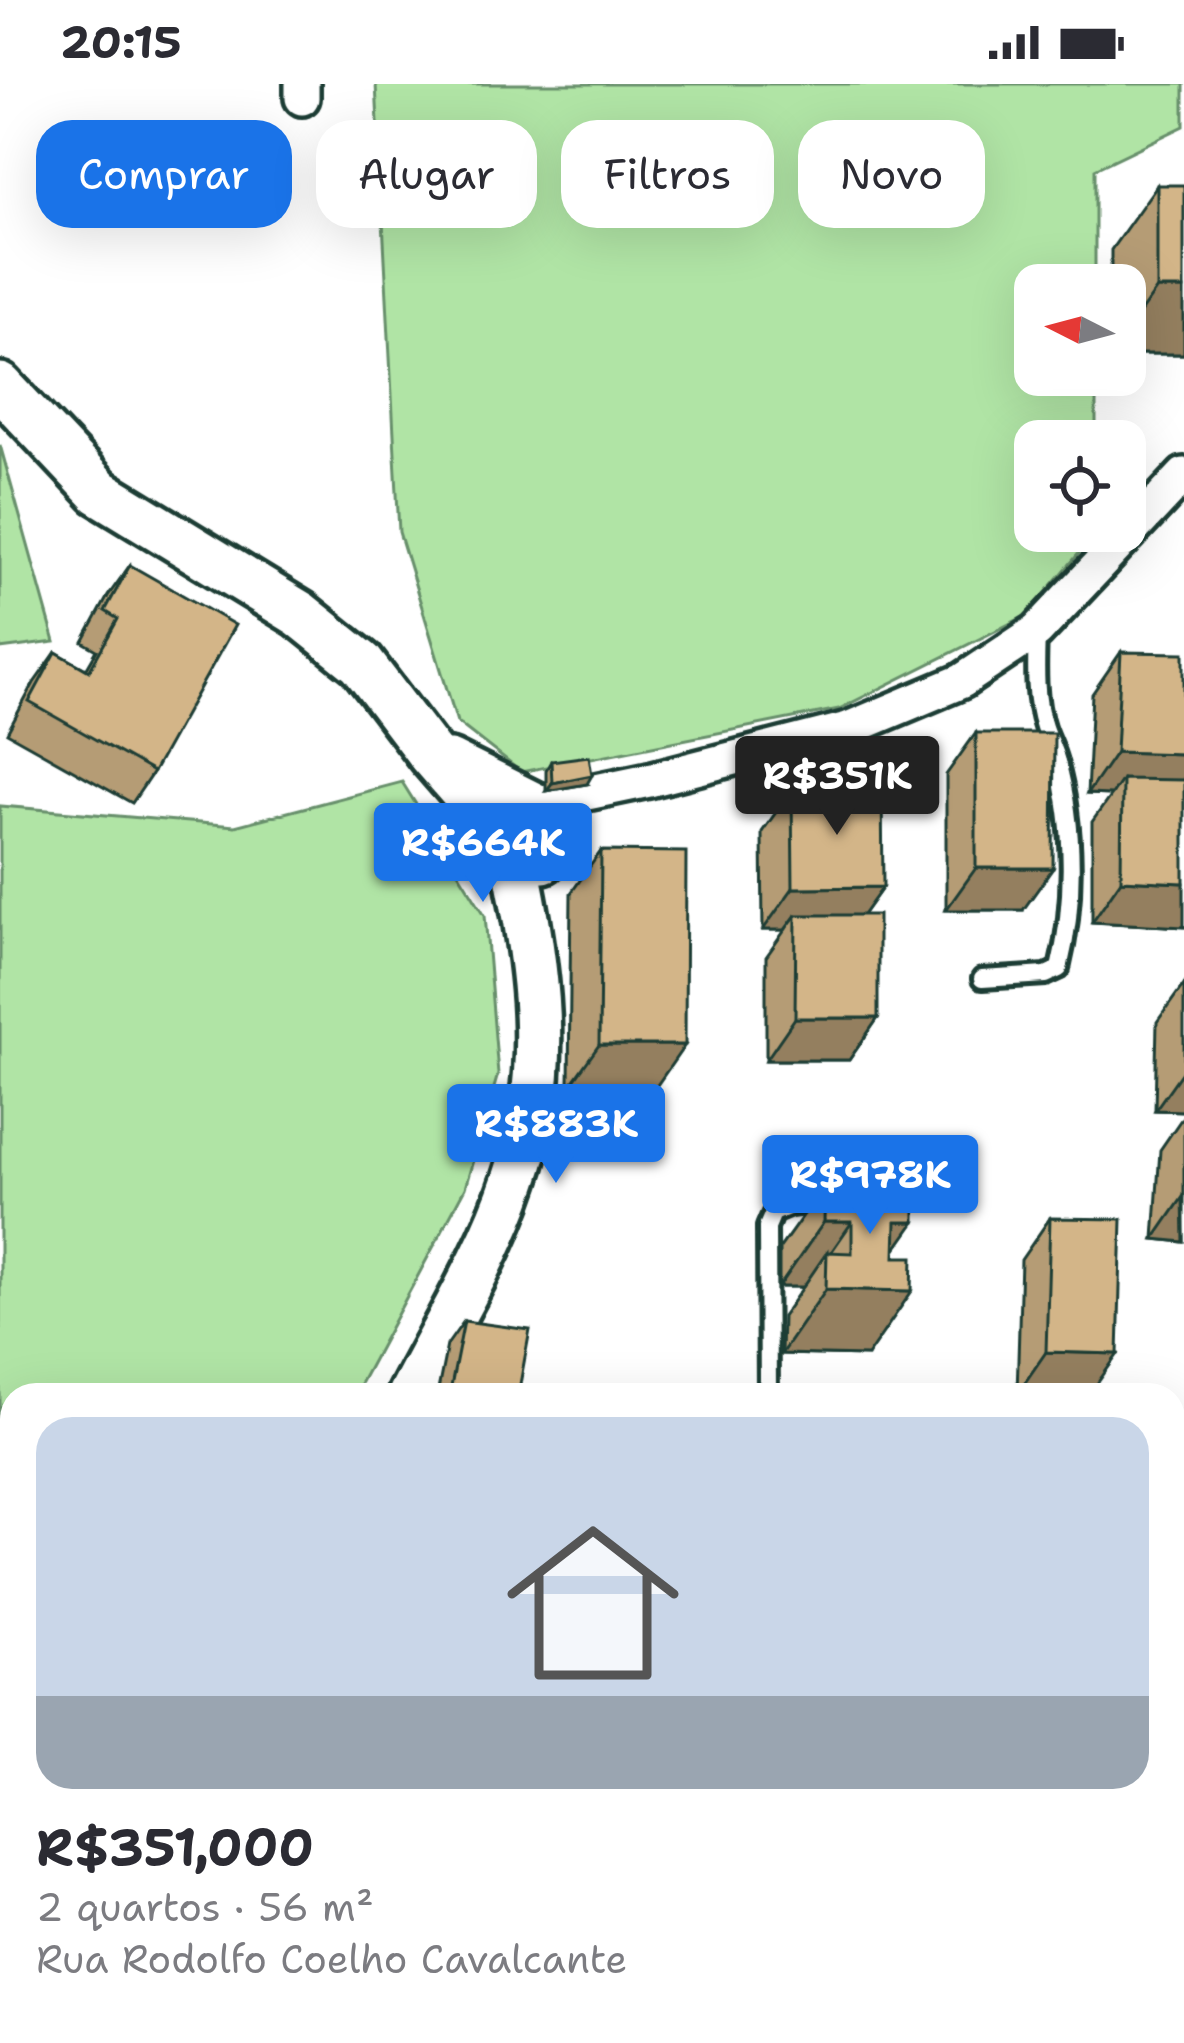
<!DOCTYPE html>
<html lang="pt">
<meta charset="utf-8">
<style>
body{margin:0;font-family:"Shantell Sans",sans-serif;background:#f7f7f7;color:#2b2b33;height:100vh;display:flex;flex-direction:column;font-size:45px;white-space:nowrap}
*{box-sizing:border-box;margin:0}
p{font-size:39px;color:#7c7c81}
.icon{flex:none;width:66px;height:66px;fill:none;stroke:currentColor;stroke-width:2;stroke-linecap:round;stroke-linejoin:round}
.map{position:relative;flex:1;overflow:hidden}
.details{position:absolute;left:0px;top:1299px;width:1185px;height:660px;display:flex;flex-direction:column;background:#fff;border-radius:36px 36px 0 0;box-shadow:0 12px 48px #0002}
.details>*{flex:none}
.hud{position:absolute;left:36px;top:36px;width:1113px;height:108px;display:flex;gap:24px}
.needle{width:78px;rotate:276deg}
.buttons{position:absolute;left:1014px;top:180px;display:grid;gap:24px}
.buttons a{display:grid;place-items:center;width:132px;height:132px;border-radius:24px;background:#fff;box-shadow:0 12px 48px #0002;font-size:60px}
.price{position:absolute;translate:-50% -102px;padding:0 27px;border-radius:12px;background:#1a73e8;color:#fff;font-size:39px;line-height:78px;filter:drop-shadow(0 3px 6px #0008)}
.price::after{content:'';position:absolute;left:50%;top:72px;width:36px;height:27px;margin-left:-18px;background:inherit;clip-path:polygon(0 0,100% 0,50% 100%)}
.price.active{background:#222;color:#fff}
ul{padding:0;list-style:none}
li{display:grid;align-content:center;gap:24px;height:636px;padding:0 36px}
li span{display:grid;place-items:center;height:372px;border-radius:36px;color:#555}
li>.icon{margin-inline-start:auto}
span .icon{width:216px;height:216px;fill:#fffc;stroke-width:1}
li b{font-size:51px}
.pill{padding:0 42px;border-radius:36px;background:#fff;box-shadow:0 12px 48px #0002;font-size:42px;line-height:108px}
.pill.active{background:#1a73e8;color:#fff}
.status{display:flex;justify-content:space-between;align-items:center;height:84px;padding:0 60px;background:#fff;direction:ltr}
.status svg{height:33px;fill:currentColor}
.map>svg:first-child{display:block}
.green{fill:#b0e4a5;stroke:#68906c;stroke-width:3}
.lines{fill:none;stroke-linecap:round;stroke-linejoin:round}
.lane-casing{stroke:#1f3d34;stroke-width:26}
.street-casing{stroke:#1f3d34;stroke-width:42}
.secondary-casing{stroke:#1f3d34;stroke-width:54}
.lane{stroke:#fff;stroke-width:16}
.street{stroke:#fff;stroke-width:33}
.secondary{stroke:#fff;stroke-width:45}
.wall{fill:#b59c75;stroke:#1f3d34;stroke-width:3}
.shaded-wall{fill:#947f5f;stroke:#1f3d34;stroke-width:3}
.building{fill:#d3b588;stroke:#1f3d34;stroke-width:3}
</style>
<div class="status"><b>20:15</b><svg viewBox="0 0 49 12"><path d="M0 12V9h3v3zM5 12V6h3v6zM10 12V3h3v9zM15 12V0h3v12zM26 1h20v11H26zM47 4h2v5h-2z"/></svg></div>
<div class="map">
<svg width="1184" height="1959" viewBox="0 0 1184 1959">
<rect width="100%" height="100%" fill="#fff"/>
<filter id="ink" filterUnits="userSpaceOnUse"><feTurbulence type="fractalNoise" baseFrequency=".00833" numOctaves="2"/><feDisplacementMap in="SourceGraphic" scale="24" xChannelSelector="R" yChannelSelector="G"/><feConvolveMatrix kernelMatrix="1 2 1 2 8 2 1 2 1" color-interpolation-filters="sRGB"/></filter>
<g filter="url(#ink)">
<path class="green" d="M376 0H1184V42L1095 85V201H1035V291H1096V357H1035V447L1097 448 1027 531 839 625 521 688 457 638 399 448Z
M0 361 55 558 0 565Z
M402 698 485 831 498 990 465 1104 354 1311H12V1849L0 1867V722L235 742Z"/>
<g class="lines">
<g class="lane-casing">
<path id="lane" d="M982 895 1046 891 1059 885C1075 821 1075 742 1057 678 1054 666 1048 655 1044 643 1034 613 1036 580 1037 549
M768 1311 767 1143 773 1129 790 1122 833 1116"/>
</g>
<g class="street-casing">
<path id="street" d="M302 0V14
M534 720 649 696 848 645 962 597 1037 547 1184 391
M1173 1350H1184
M1173 1765 1184 1763
M1173 1849 1184 1847"/>
</g>
<g class="secondary-casing">
<path id="secondary" d="M0 302 100 408 300 530 361 579 430 670 496 746 507 765 530 769 541 762 547 750
M449 679 541 725 548 739 543 776
M410 1311C446 1241 490 1171 515 1096 553 987 537 877 513 768
M0 1959 12 1941
M214 1959 217 1947"/>
</g>
<use href="#lane" class="lane"/>
<use href="#street" class="street"/>
<use href="#secondary" class="secondary"/>
</g>
<path class="wall" d="M1157 101 1184 270H1125V201H1111V166Z
M130 481 153 688 132 719 7 649 34 599 56 568 86 585 97 566 83 558 108 512Z
M1121 568 1184 843 1092 838V738L1111 711 1087 710 1092 610Z
M976 649 1023 826H946V691Z
M551 677 587 700 546 707V686Z
M792 706 883 803 863 831 878 934 849 976H766V873L785 846H763L762 748Z
M601 767 655 1004 569 1003 571 809Z
M1184 900V1027L1155 1026 1157 938Z
M1184 1031V1158L1154 1155 1160 1066Z
M825 1101 895 1166V1173L867 1272 781 1270 782 1233 803 1203H779V1165Z
M1050 1134 1118 1270 1017 1310 1021 1176Z
M464 1237 518 1311H437L447 1261Z"/>
<path class="shaded-wall" d="M1157 205H1184V270H1125V250Z
M1116 668 1184 670V713L1122 695 1111 711 1087 710Z
M592 691 587 700 546 707 552 699Z
M976 784H1053L1023 826H946Z
M1121 796 1184 799V843L1092 838Z
M883 803 853 845 796 831 785 846H763L793 804Z
M795 934H878L849 976H766Z
M599 961H685L655 1004 569 1003Z
M1184 985V1027L1155 1026Z
M1183 1113 1184 1158 1154 1155Z
M824 1138H852L827 1174V1168L803 1203H779Z
M896 1138H915L869 1203Z
M826 1205 912 1207 867 1272 781 1270Z
M1046 1268 1118 1270 1089 1311 1017 1310Z
M1173 1532H1184V1554L1182 1557 1173 1556Z
M1173 1609 1184 1610V1626L1173 1634Z
M1173 1672H1184V1685L1176 1697 1173 1696Z"/>
<path class="building" d="M1157 101H1184V205H1157Z
M130 481 235 541 153 688 29 618 56 568 89 587 118 535 105 527Z
M1121 568 1184 569V670L1116 668Z
M976 649H1054L1053 784H976Z
M589 672 592 691 552 699 551 677Z
M1122 695 1184 696V799L1121 796Z
M882 705 883 803 793 804 792 706Z
M601 767 686 768 685 961H599Z
M796 831H878V934H795Z
M825 1101 915 1102V1138H896L895 1173H913L912 1207 826 1205 827 1168 852 1169V1138H824Z
M1050 1134 1122 1135 1118 1270 1046 1268Z
M464 1237 530 1246 518 1311H473L450 1308Z
M1173 1479H1184V1532H1173Z
M1173 1556H1184V1610L1173 1609Z
M1173 1619 1184 1620V1672H1173Z"/>
</g>
</svg>
<div class="buttons">
<a><svg class="needle" viewBox="-14 -14 28 28"><path d="M0-13l5 13h-10z" fill="#e53935"/><path d="M0 13l5-13h-10z" fill="#7c7c81"/></svg></a>
<a><svg class="icon" aria-label="locate" viewBox="0 0 24 24"><circle cx="12" cy="12" r="6"/><path d="M12 2v4M12 18v4M2 12h4M18 12h4"/></svg></a>
</div>
<b class="price active" style="left:837px;top:754px">R$351K</b>
<b class="price" style="left:483px;top:821px">R$664K</b>
<b class="price" style="left:556px;top:1102px">R$883K</b>
<b class="price" style="left:870px;top:1153px">R$978K</b>
<div class="hud">
<a class="pill active">Comprar</a>
<a class="pill">Alugar</a>
<a class="pill">Filtros</a>
<a class="pill">Novo</a>
</div>
<section class="details">
<ul>
<li><span style="background:linear-gradient(#c9d6e8 75%,#9aa5b1 0)"><svg class="icon" aria-label="home" viewBox="0 0 24 24"><path d="M3 11l9-7 9 7M6 9v11h12V9"/></svg></span><div><b>R$351,000</b><p>2 quartos · 56 m²</p><p>Rua Rodolfo Coelho Cavalcante</p></div></li>
</ul>
</section>
</div>
